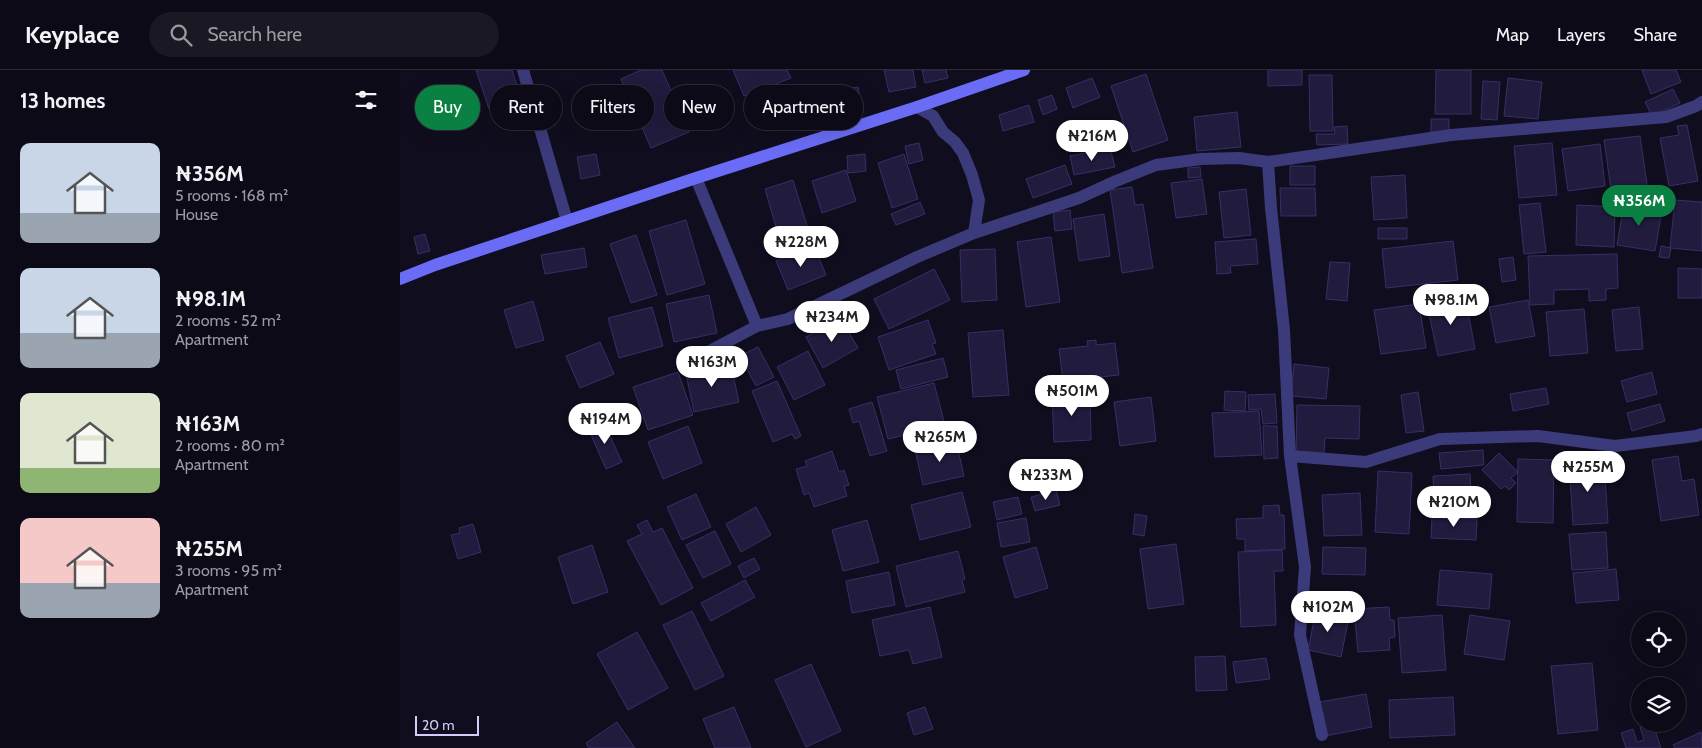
<!DOCTYPE html>
<meta charset="utf-8">
<style>
body{margin:0;font-family:Cabin,sans-serif;background:#1a1823;color:#f1f3f6;height:100vh;display:flex;flex-direction:column;font-size:19px;white-space:nowrap}
*{box-sizing:border-box;margin:0}
p{font-size:16px;color:#9a9aa1}
.icon{flex:none;width:28px;height:28px;fill:none;stroke:currentColor;stroke-width:2;stroke-linecap:round;stroke-linejoin:round}
.map{position:relative;flex:1;overflow:hidden}
.panel{display:flex;flex-direction:column;background:#0c0a16;width:400px}
.panel>*{flex:none}
.top-card{position:absolute;left:15px;top:15px;width:475px;height:45px;display:flex;gap:10px}
.buttons{position:absolute;left:1231px;top:542px;display:grid;gap:10px}
.buttons a{display:grid;place-items:center;width:55px;height:55px;border-radius:50%;background:#0c0a16;box-shadow:0 5px 20px #0002,0 0 0 1px #2c2b35;font-size:25px}
.scale{position:absolute;left:15px;bottom:12px;width:64px;box-sizing:border-box;padding-left:5px;border:2px solid #d1cefc;border-top:0;font-size:14px;line-height:18px;white-space:nowrap;color:#d1cefc;-webkit-text-stroke:4px #100d1e;paint-order:stroke}
.price{position:absolute;translate:-50% -42px;padding:0 11px;border-radius:18px;background:#fff;color:#222;font-size:16px;line-height:32px;filter:drop-shadow(0 1px 2px #0008)}
.price::after{content:'';position:absolute;left:50%;top:30px;width:15px;height:11px;margin-left:-8px;background:inherit;clip-path:polygon(0 0,100% 0,50% 100%)}
.price.active{background:#0b8043;color:#fff}
ul{padding:0;list-style:none}
li{display:flex;align-items:center;gap:15px;height:125px;padding:0 20px}
li span{display:grid;place-items:center;flex:none;width:140px;height:100px;border-radius:10px;color:#555}
li>.icon{margin-inline-start:auto}
span .icon{width:60px;height:60px;fill:#fffc;stroke-width:1}
li b{font-size:21px}
h2{display:flex;justify-content:space-between;align-items:center;height:60px;padding:0 20px;font-size:21px}
.tag{padding:0 18px;border-radius:22px;background:#0c0a16;box-shadow:0 5px 20px #0002,0 0 0 1px #2c2b35;font-size:18px;line-height:45px}
.tag.active{background:#0b8043;color:#fff}
header{display:flex;align-items:center;gap:30px;box-sizing:border-box;height:70px;padding:0 25px;background:#0c0a16;border-bottom:1px solid #2c2b35}
header strong{font-size:24px}
nav{display:flex;gap:28px;margin-inline-start:auto;font-size:18px}
.search{width:350px;height:45px;background:#1a1823;display:flex;align-items:center;gap:12px;box-sizing:border-box;padding:0 18px;border-radius:28px;color:#9a9aa1;font-size:19px}
main{display:flex;flex:1;min-height:0}
.map>svg:first-child{display:block}
.building{fill:#211b3e;stroke:#382e69}
.lines{fill:none;stroke-linecap:round;stroke-linejoin:round}
.street{stroke:#3b3b7b;stroke-width:12}
.secondary{stroke:#6a6cf6;stroke-width:12}
</style>
<header>
<strong>Keyplace</strong>
<div class="search"><svg class="icon" aria-label="search" viewBox="0 0 24 24"><circle cx="10" cy="10" r="6"/><path d="M15 15l6 6"/></svg>Search here</div>
<nav><a>Map</a><a>Layers</a><a>Share</a></nav>
</header>
<main>
<section class="panel">
<h2>13 homes<svg class="icon" aria-label="filters" viewBox="0 0 24 24"><path d="M4 7h16M4 17h16"/><circle cx="9" cy="7" r="2"/><circle cx="15" cy="17" r="2"/></svg></h2>
<ul>
<li><span style="background:linear-gradient(#c9d6e8 70%,#9aa5b1 0)"><svg class="icon" aria-label="home" viewBox="0 0 24 24"><path d="M3 11l9-7 9 7M6 9v11h12V9"/></svg></span><div><b>₦356M</b><p>5 rooms · 168 m²</p><p>House</p></div></li>
<li><span style="background:linear-gradient(#c9d6e8 65%,#9aa5b1 0)"><svg class="icon" aria-label="home" viewBox="0 0 24 24"><path d="M3 11l9-7 9 7M6 9v11h12V9"/></svg></span><div><b>₦98.1M</b><p>2 rooms · 52 m²</p><p>Apartment</p></div></li>
<li><span style="background:linear-gradient(#dfe7d0 75%,#8fb573 0)"><svg class="icon" aria-label="home" viewBox="0 0 24 24"><path d="M3 11l9-7 9 7M6 9v11h12V9"/></svg></span><div><b>₦163M</b><p>2 rooms · 80 m²</p><p>Apartment</p></div></li>
<li><span style="background:linear-gradient(#f6c9c9 65%,#9aa5b1 0)"><svg class="icon" aria-label="home" viewBox="0 0 24 24"><path d="M3 11l9-7 9 7M6 9v11h12V9"/></svg></span><div><b>₦255M</b><p>3 rooms · 95 m²</p><p>Apartment</p></div></li>
</ul>
</section>
<div class="map">
<svg width="1302" height="678" viewBox="0 0 1302 678">
<rect width="100%" height="100%" fill="#100d1e"/>
<path class="building" d="M76 0H112L121 29 89 39Z
M241 0H262L289 62 251 78 221 9Z
M333 0H387L391 8 344 26Z
M484 0H513L516 17 489 22Z
M522 0H546L548 8 525 13Z
M868 0H902V15L868 16Z
M1036 0H1071V44H1035Z
M1242 0H1276L1281 12 1251 24Z
M746 4 768 70 733 82 711 16Z
M909 5H932L933 61H910Z
M692 8 700 27 673 38 666 18Z
M1108 8 1142 12 1138 49 1104 46Z
M1083 11 1100 12 1097 50 1081 49Z
M458 17 461 37 439 41 435 21Z
M1273 19 1280 33 1252 46 1245 32Z
M652 25 657 39 643 45 638 30Z
M430 26 432 38 418 40 416 29Z
M629 35 634 52 603 61 599 45Z
M837 42 841 77 797 81 794 47Z
M1031 49H1049V62H1031Z
M1287 55 1298 111 1269 116 1260 68 1279 65 1277 56Z
M947 56 948 74 917 75 916 64H935L934 57Z
M1240 66 1248 121 1212 126 1204 70Z
M519 73 523 90 509 94 505 76Z
M1152 73 1157 125 1119 128 1114 76Z
M1200 74 1205 116 1168 121 1162 79Z
M710 78 715 97 674 105 670 86Z
M196 84 200 105 181 109 177 87Z
M465 84 466 101 448 103 447 86Z
M504 84 518 129 492 138 478 93Z
M665 95 672 114 633 128 626 109Z
M890 96H915V115H890Z
M800 97 801 107 788 108V98Z
M446 100 456 131 422 143 412 111Z
M1005 105 1007 148 974 150 971 107Z
M802 109 807 144 776 148 771 113Z
M393 110 409 162 380 171 365 119Z
M732 117 735 135 743 134 753 198 722 203 710 120Z
M880 118H915L916 146H881Z
M846 119 851 165 824 168 819 122Z
M1275 130 1302 132V181L1270 178Z
M520 132 525 144 496 155 491 144Z
M1140 133 1146 182 1124 184 1119 135Z
M1224 133 1262 140 1255 181 1217 175Z
M1177 135 1215 137 1214 177 1176 175Z
M670 140 672 159 655 161 653 142Z
M704 144 710 186 679 191 673 149Z
M286 150 305 214 267 225 249 161Z
M978 158H1007V169H978Z
M25 164 30 181 18 184 14 167Z
M236 165 257 225 231 233 210 174Z
M651 167 660 232 626 237 617 172Z
M856 169 858 194 830 196 831 203 817 204 815 172Z
M1053 171 1058 210 986 218 982 179Z
M414 176 426 205 388 220 376 191Z
M1261 176 1271 178 1269 188 1259 187Z
M184 178 187 197 145 204 141 185Z
M595 179 597 230 562 232 560 180Z
M1217 184 1218 218 1206 219V230L1189 231V219L1154 220V234L1130 235 1128 186Z
M1113 187 1116 210 1102 212 1099 189Z
M930 192 950 193 947 231 926 229Z
M1278 198 1302 199V228H1278Z
M534 199 550 230 489 259 474 229Z
M309 225 317 263 274 272 266 234Z
M1065 226 1075 279 1038 286 1027 234Z
M1128 230 1135 266 1096 273 1089 237Z
M133 231 144 270 116 278 104 240Z
M1019 234 1026 278 981 284 974 240Z
M252 237 263 276 219 288 208 248Z
M1239 237 1243 279 1216 281 1212 240Z
M1184 239 1188 283 1150 286 1146 242Z
M440 247 458 278 423 298 406 267Z
M528 250 536 273 532 274 536 284 489 300 478 267Z
M603 260 609 325 573 327 568 263Z
M696 270V275L715 273 719 305 663 311 659 279 688 276 687 271Z
M200 272 214 304 180 318 166 286Z
M358 277 374 307 356 316 340 286Z
M408 281 425 315 394 330 377 297Z
M543 288 548 307 501 319 496 300Z
M894 294 929 298 926 329 891 326Z
M331 295 339 332 294 342 286 304Z
M278 302 293 345 248 360 233 317Z
M1252 302 1257 324 1227 332 1221 311Z
M377 311 401 366 395 369 392 364 373 372 352 321Z
M534 313 545 355 488 369 477 327Z
M1146 318 1149 334 1113 341 1110 324Z
M825 321 846 322 845 341 824 340Z
M1018 322 1024 361 1006 363 1001 325Z
M690 323 691 370 654 372 652 324Z
M875 324 877 353 863 354 861 339 849 340 848 325Z
M751 327 756 371 720 376 714 332Z
M472 332 487 381 470 386 459 351 453 353 449 339Z
M1260 334 1265 351 1232 361 1227 343Z
M897 335 960 336 959 369 925 368 924 386 896 385Z
M859 341 862 385 815 387 812 343Z
M203 351 222 392 206 399 188 358Z
M288 356 302 393 263 409 248 372Z
M863 356H877L878 388 864 389Z
M556 371 564 406 523 415 515 380Z
M1083 380 1084 395 1041 399 1039 383Z
M432 381 439 402 444 400 449 415 444 416 447 426 414 437 409 423 404 425 396 399 407 396 405 391Z
M1099 383 1118 402 1111 408 1116 413 1109 420 1105 416 1101 419 1082 400Z
M1278 386 1282 411 1294 409 1299 445 1261 451 1252 390Z
M1118 389 1154 390 1153 453 1117 452Z
M1204 391 1208 453 1173 455 1169 393Z
M978 401 1012 403 1009 464 975 462Z
M1070 404 1072 440 1035 441 1033 406Z
M656 420 660 435 635 441 631 427Z
M562 422 571 457 520 470 511 435Z
M960 423 962 465 924 466 922 425Z
M296 424 311 457 282 470 267 437Z
M618 427 622 444 597 450 593 432Z
M879 435 880 445H884L885 479 845 481V469H837L836 449 863 448V436Z
M356 437 371 465 341 482 326 454Z
M735 444 747 446 744 466 733 464Z
M1032 447 1077 449 1076 470 1031 468Z
M626 448 630 472 601 477 597 453Z
M247 450 253 462 262 458 293 518 261 535 227 471 242 464 237 455Z
M467 450 479 492 443 501 432 460Z
M73 454 81 482 58 489 51 465 60 463 59 458Z
M315 461 331 494 303 508 286 475Z
M1206 462 1208 498 1172 500 1169 464Z
M776 474 784 534 748 539 740 479Z
M192 475 208 522 173 534 158 487Z
M636 477 648 518 615 528 603 487Z
M923 477 966 478 965 505 922 504Z
M882 480 883 501H874L876 555 841 557 838 482Z
M558 481 565 509 562 510 565 522 506 537 496 496Z
M354 488 360 499 344 508 338 496Z
M1216 499 1219 530 1176 533 1173 503Z
M1040 500 1092 504 1089 539 1037 535Z
M489 502 495 535 452 543 446 511Z
M345 510 355 527 311 551 301 533Z
M530 537 542 587 513 594 509 580 480 586 472 550Z
M989 537 990 550H994L995 567 989 568 990 580 958 582 954 539Z
M916 540 949 547 941 587 908 580Z
M292 541 324 606 295 620 263 555Z
M1042 545 1046 600 1002 603 998 548Z
M1070 545 1110 551 1104 590 1064 584Z
M237 562 268 618 228 640 197 584Z
M825 586 827 620 796 621 795 587Z
M866 588 870 609 836 613 833 592Z
M1192 593 1198 660 1158 664 1151 596Z
M411 594 441 661 406 677 375 610Z
M966 624 972 657 925 666 919 632Z
M1053 627 1055 665 990 668 989 630Z
M334 637 351 678H315L303 649Z
M525 637 533 659 514 665 507 643Z
M217 652 235 678H189L186 673Z
M1249 654H1253L1261 678H1226L1221 663 1233 659 1237 672 1244 670 1240 657Z
M1301 662 1302 678H1275L1273 675Z"/>
<g class="lines">
<path class="street" d="M123 0 167 151
M517 37 533 46 543 62 555 72 563 83 572 105 579 130 574 163
M868 92 871 138 884 260 890 386 905 497 900 565 922 665
M296 108 357 256 302 285
M357 256 388 249 517 187 574 163 679 128 716 111 756 95 801 89 839 88 868 92 1051 65 1266 47 1296 36 1302 32
M890 386 966 392 1040 369 1138 366 1215 376 1296 366 1302 364"/>
<path class="secondary" d="M0 209 35 195 296 108 517 37 624 0"/>
</g>
</svg>
<div class="buttons">
<a><svg class="icon" aria-label="locate" viewBox="0 0 24 24"><circle cx="12" cy="12" r="6"/><path d="M12 2v4M12 18v4M2 12h4M18 12h4"/></svg></a>
<a><svg class="icon" aria-label="layers" viewBox="0 0 24 24"><path d="M12 4l9 5-9 5-9-5zM3 14l9 5 9-5"/></svg></a>
</div>
<div class="scale">20 m</div>
<b class="price" style="left:692px;top:92px">₦216M</b>
<b class="price active" style="left:1239px;top:157px">₦356M</b>
<b class="price" style="left:401px;top:198px">₦228M</b>
<b class="price" style="left:1051px;top:256px">₦98.1M</b>
<b class="price" style="left:432px;top:273px">₦234M</b>
<b class="price" style="left:312px;top:318px">₦163M</b>
<b class="price" style="left:672px;top:347px">₦501M</b>
<b class="price" style="left:205px;top:375px">₦194M</b>
<b class="price" style="left:540px;top:393px">₦265M</b>
<b class="price" style="left:1188px;top:423px">₦255M</b>
<b class="price" style="left:646px;top:431px">₦233M</b>
<b class="price" style="left:1054px;top:458px">₦210M</b>
<b class="price" style="left:928px;top:563px">₦102M</b>
<div class="top-card">
<a class="tag active">Buy</a>
<a class="tag">Rent</a>
<a class="tag">Filters</a>
<a class="tag">New</a>
<a class="tag">Apartment</a>
</div>
</div>
</main>
